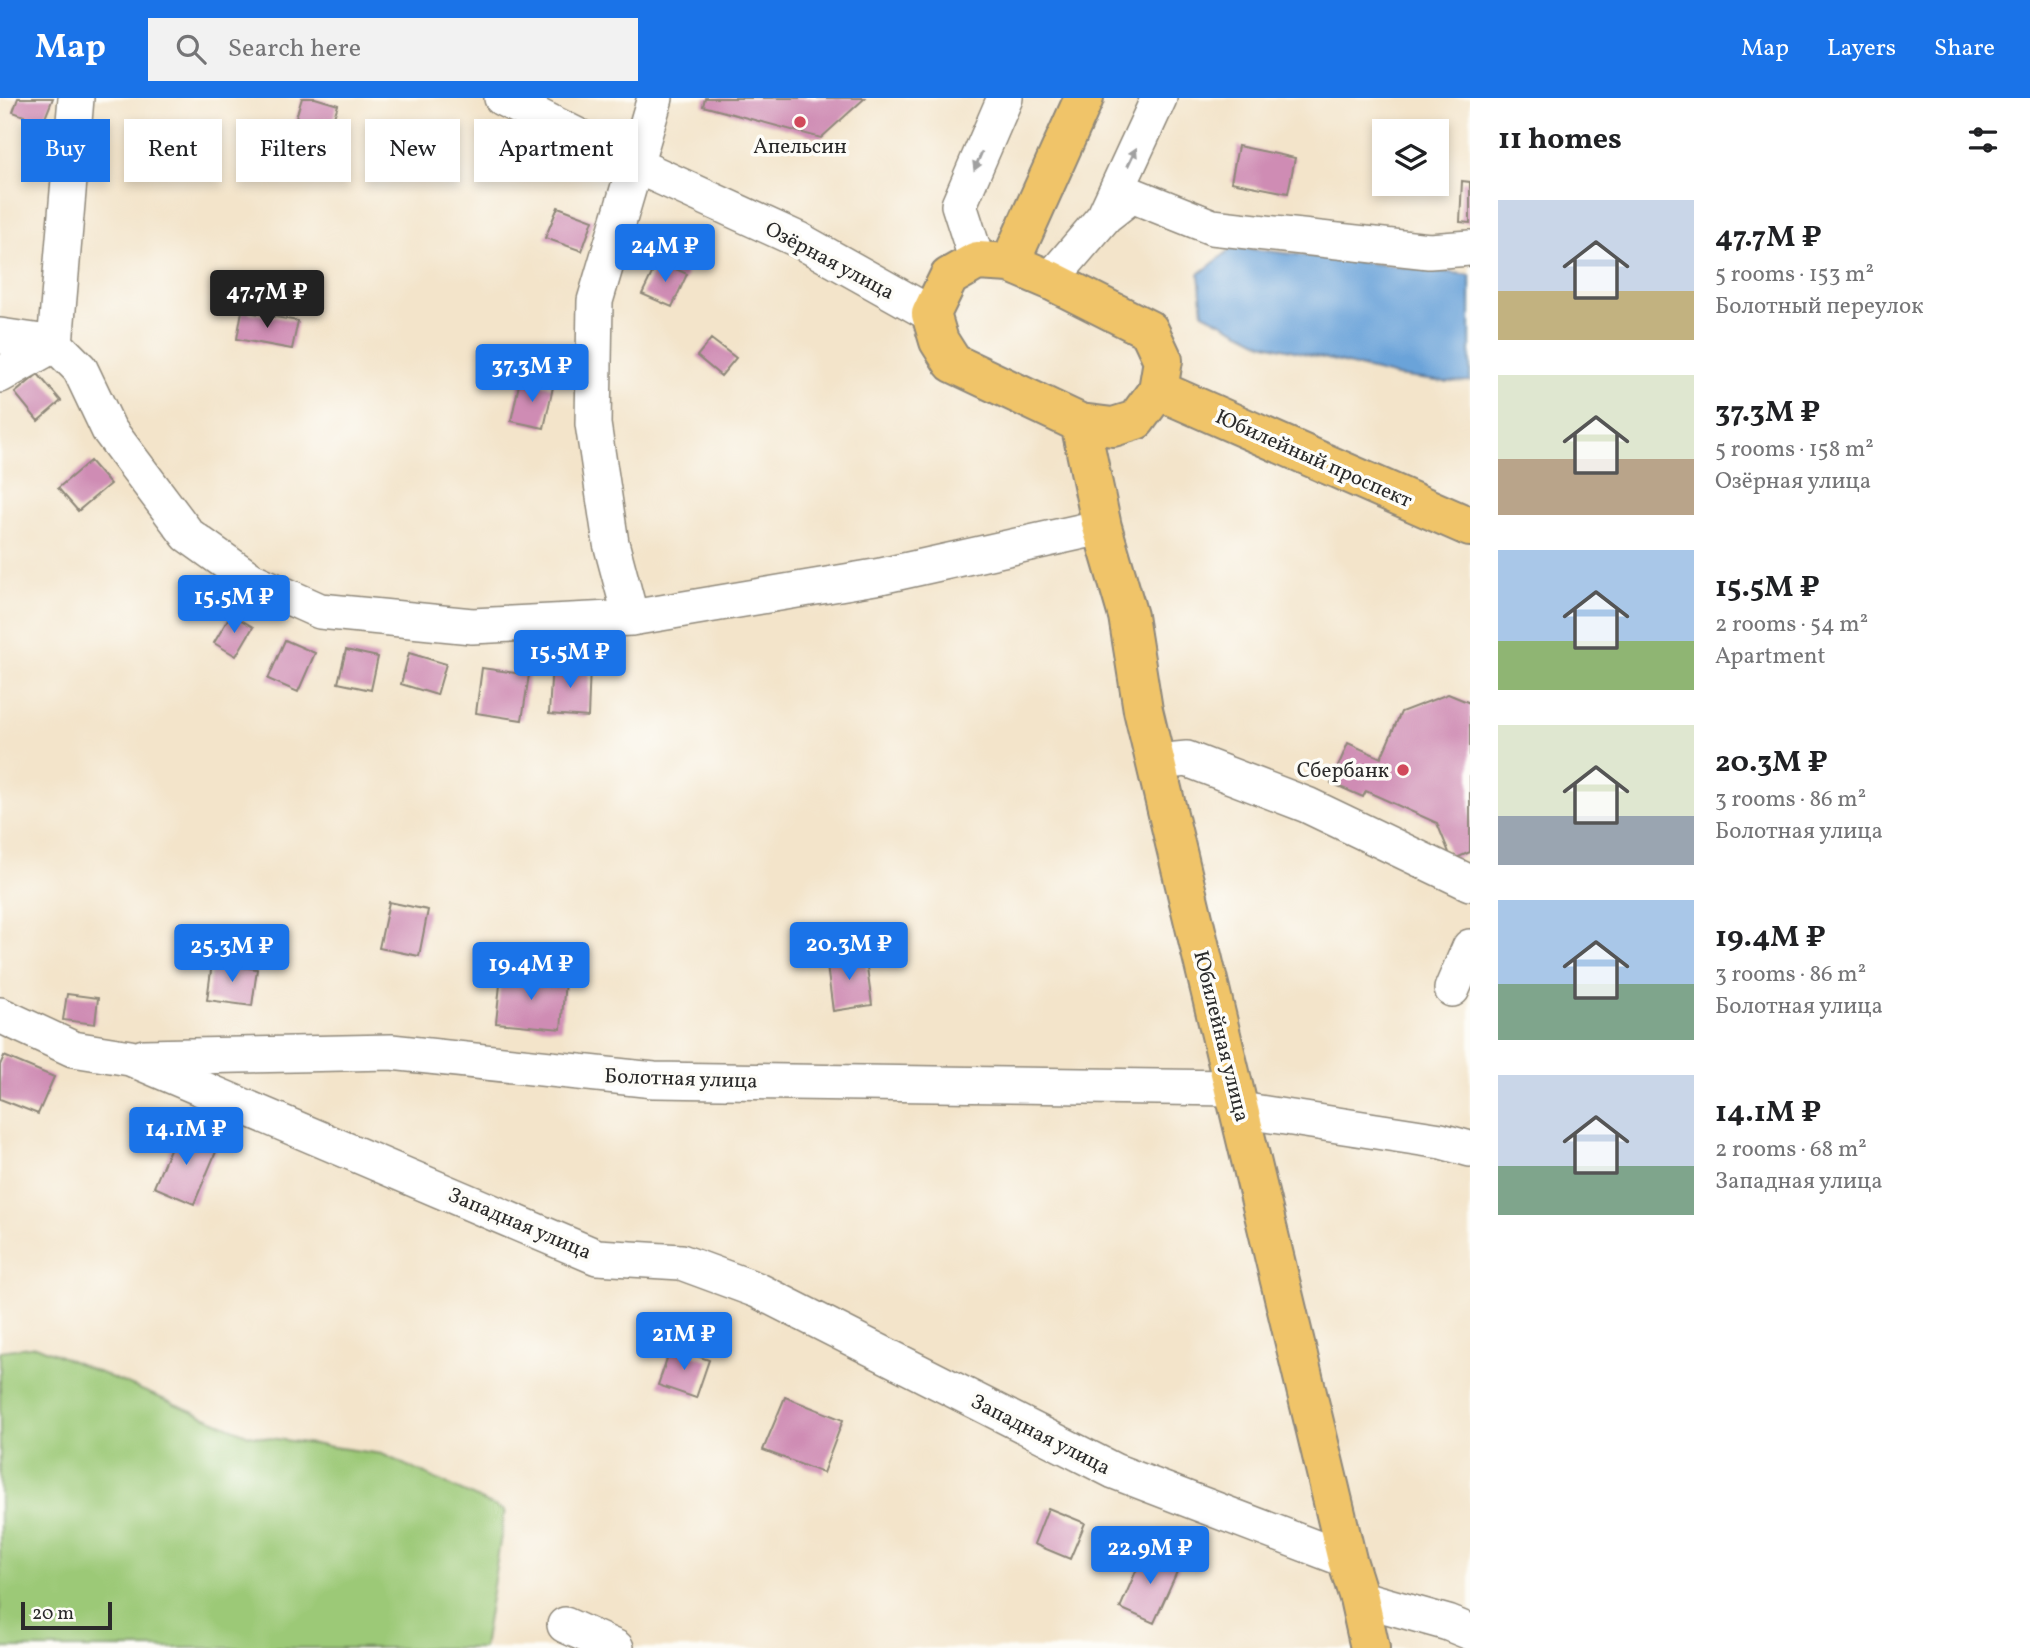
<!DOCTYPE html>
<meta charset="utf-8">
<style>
body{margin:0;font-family:Vollkorn,serif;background:#f2f2f2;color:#202124;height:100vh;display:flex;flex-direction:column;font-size:26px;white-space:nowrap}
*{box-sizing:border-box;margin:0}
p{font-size:23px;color:#757577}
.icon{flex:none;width:38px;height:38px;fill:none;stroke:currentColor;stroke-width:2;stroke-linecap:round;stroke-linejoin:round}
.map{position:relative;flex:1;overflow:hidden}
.details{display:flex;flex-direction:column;background:#fff;width:560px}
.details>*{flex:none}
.banner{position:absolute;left:21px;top:21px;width:665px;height:63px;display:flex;gap:14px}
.fabs{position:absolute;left:1372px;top:21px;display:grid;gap:14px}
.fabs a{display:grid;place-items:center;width:77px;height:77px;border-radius:0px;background:#fff;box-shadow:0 4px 10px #0003;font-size:35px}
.scale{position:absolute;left:21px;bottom:18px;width:91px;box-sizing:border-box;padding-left:7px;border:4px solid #2b2b2b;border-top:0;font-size:19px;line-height:24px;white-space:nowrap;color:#2b2b2b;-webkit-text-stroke:5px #fdfcf7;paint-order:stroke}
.price{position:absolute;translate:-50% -60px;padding:0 16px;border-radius:7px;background:#1a73e8;color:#fff;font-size:23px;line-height:46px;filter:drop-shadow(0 2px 4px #0008)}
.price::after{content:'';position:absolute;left:50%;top:42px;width:21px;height:16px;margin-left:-10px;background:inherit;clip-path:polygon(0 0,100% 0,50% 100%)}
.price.on{background:#222;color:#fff}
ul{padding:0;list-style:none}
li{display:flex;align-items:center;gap:21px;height:175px;padding:0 28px}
li span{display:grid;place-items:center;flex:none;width:196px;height:140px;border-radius:0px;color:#555}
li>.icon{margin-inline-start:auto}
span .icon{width:84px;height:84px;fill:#fffc;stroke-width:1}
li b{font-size:30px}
h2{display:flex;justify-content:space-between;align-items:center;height:84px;padding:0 28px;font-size:30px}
.pill{padding:0 24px;border-radius:0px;background:#fff;box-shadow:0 4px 10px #0003;font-size:24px;line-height:63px}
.pill.on{background:#1a73e8;color:#fff}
header{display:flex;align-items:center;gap:42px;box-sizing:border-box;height:98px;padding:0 35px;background:#1a73e8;color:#fff}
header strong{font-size:33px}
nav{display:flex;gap:38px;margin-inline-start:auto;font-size:24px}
.search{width:490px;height:63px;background:#f2f2f2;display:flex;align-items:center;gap:18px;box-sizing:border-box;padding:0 24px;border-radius:0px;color:#757577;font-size:26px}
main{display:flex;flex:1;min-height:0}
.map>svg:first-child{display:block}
.green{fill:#9cc977;stroke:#647a51;stroke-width:2}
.water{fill:#6ba3d9;stroke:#4b6782;stroke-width:2}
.building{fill:#cf8cb4}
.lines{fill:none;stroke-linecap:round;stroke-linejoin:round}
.minor-casing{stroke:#8f887a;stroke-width:38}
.major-casing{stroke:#8f887a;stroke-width:42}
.minor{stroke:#fff;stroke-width:35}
.major{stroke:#f0c469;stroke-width:38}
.oneway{fill:#a0a0a0}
.poi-dot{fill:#d1495b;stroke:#fdfcf7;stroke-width:2.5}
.labels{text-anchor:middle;stroke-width:7;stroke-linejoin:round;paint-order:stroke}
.poi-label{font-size:21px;fill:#2b2b2b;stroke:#fdfcf7}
.street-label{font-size:21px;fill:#2b2b2b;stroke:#fdfcf7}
</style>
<header>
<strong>Map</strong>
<div class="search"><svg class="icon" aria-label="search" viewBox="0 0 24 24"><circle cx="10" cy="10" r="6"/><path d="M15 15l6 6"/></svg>Search here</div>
<nav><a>Map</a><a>Layers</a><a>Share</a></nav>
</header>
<main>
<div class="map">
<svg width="1470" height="1550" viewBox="0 0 1470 1550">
<rect width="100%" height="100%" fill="#fdfcf7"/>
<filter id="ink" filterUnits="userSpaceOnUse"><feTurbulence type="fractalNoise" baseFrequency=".0143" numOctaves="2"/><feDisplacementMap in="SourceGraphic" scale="14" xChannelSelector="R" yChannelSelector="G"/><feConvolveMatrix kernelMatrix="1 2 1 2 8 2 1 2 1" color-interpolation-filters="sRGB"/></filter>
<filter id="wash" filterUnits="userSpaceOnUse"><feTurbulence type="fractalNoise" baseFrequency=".00686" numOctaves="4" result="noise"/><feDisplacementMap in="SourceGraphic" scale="28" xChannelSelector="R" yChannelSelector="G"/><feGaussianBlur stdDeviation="1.57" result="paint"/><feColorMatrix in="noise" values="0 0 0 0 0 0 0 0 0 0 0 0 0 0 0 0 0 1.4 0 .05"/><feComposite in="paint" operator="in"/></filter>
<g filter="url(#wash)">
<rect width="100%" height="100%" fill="#f3e4ca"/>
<path class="green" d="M36 1248 249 1337 382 1356 505 1413 483 1550H0V1253Z"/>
<path class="water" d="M1234 149 1470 177V283L1445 284 1396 278 1262 245 1203 215 1199 176Z"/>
<g id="blocks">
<path class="building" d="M18 0H53L43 25 13 14Z
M302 0H315L338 7 327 40 293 29Z
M705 0H865L821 40 703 8Z
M1238 48 1295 60 1288 95 1231 84Z
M1462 83 1470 84V125L1460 124Z
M558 109 593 122 582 153 545 140Z
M658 163 687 176 672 209 642 196Z
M242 213 298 223 292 251 237 241Z
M711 241 736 260 721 278 697 258Z
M38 276 61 303 38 323 15 295Z
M520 282 553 289 544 330 511 323Z
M90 363 110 386 78 413 58 390Z
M231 516 253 529 236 558 214 545Z
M285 542 315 555 298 594 268 581Z
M346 552 378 559 371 592 338 585Z
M409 555 446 566 437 597 401 586Z
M552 565 590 568 588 619 549 616Z
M482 570 529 577 522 622 476 615Z
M1448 596 1470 605V754L1452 762 1437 725 1366 693 1363 699 1331 685 1348 645 1381 660 1401 614Z
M389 804 428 812 419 858 379 850Z
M865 855 872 907 833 913 826 860Z
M212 865 257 871 252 908 207 902Z
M501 877 565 883 561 931 496 925Z
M67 896 98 900 95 926 63 922Z
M4 958 54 979 38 1016 0 1001V967Z
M178 1032 218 1049 194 1106 154 1089Z
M671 1249 709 1262 696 1300 658 1287Z
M785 1299 843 1322 823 1375 763 1352Z
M1048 1410 1085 1425 1070 1461 1034 1446Z
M1145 1452 1180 1467 1154 1525 1120 1510Z"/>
</g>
</g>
<g filter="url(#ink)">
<use href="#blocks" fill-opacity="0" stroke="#8f887a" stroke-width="2"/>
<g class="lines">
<g class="minor-casing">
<path id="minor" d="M502 0 635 67 799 142 931 216
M1106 115 1159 0
M977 163 959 107 1005 0
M1050 182 1105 118 1132 97 1212 129 1429 153 1470 150
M0 238 55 246 80 271 109 332 188 437 251 482 320 513 472 528 631 520 881 478 1102 429
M0 277 55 246 76 0
M631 520 611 445 593 326 595 203 655 0
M1156 664 1187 661 1307 707 1470 785
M1452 891 1470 849
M0 917 73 951 130 960 597 1159 681 1164 757 1192 1114 1373 1347 1462
M144 959 391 954 654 982 1234 990
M1240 1012 1441 1043 1470 1051
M1359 1500 1448 1525 1470 1534
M565 1527 616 1550"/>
</g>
<g class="major-casing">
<path id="major" d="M977 163 1010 165 1050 182 1149 232 1163 262 1158 292 1136 322 1113 329 1080 325 953 265 939 243 931 216 949 179Z
M1010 165 1084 0
M1158 292 1470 429
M1080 325 1102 429 1128 518 1143 612 1347 1462 1359 1500 1370 1550"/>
</g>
<use href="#minor" class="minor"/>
<use href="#major" class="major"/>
</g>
<defs><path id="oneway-solid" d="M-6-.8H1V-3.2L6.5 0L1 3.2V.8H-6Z" transform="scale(1.75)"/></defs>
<g class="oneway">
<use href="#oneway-solid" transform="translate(1132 59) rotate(-65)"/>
<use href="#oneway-solid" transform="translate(978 63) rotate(113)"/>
</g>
</g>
<g class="poi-dot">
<circle cx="800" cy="24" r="7"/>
<circle cx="1403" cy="672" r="7"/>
</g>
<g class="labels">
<g class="poi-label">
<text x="800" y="55">Апельсин</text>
<text x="1389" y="679" text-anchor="end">Сбербанк</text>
</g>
<g class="street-label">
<text transform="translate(830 162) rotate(28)" y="7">Озёрная улица</text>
<text transform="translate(1314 360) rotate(24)" y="7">Юбилейный проспект</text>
<text transform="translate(1222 938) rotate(76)" y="7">Юбилейная улица</text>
<text transform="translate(681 980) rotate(2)" y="7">Болотная улица</text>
<text transform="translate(520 1125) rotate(23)" y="7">Западная улица</text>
<text transform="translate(1041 1336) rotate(27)" y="7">Западная улица</text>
</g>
</g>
</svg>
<div class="fabs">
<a><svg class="icon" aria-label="layers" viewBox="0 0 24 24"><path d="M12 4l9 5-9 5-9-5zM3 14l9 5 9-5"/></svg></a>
</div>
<div class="scale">20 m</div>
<b class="price" style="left:665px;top:186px">24M ₽</b>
<b class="price on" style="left:267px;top:232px">47.7M ₽</b>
<b class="price" style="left:532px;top:306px">37.3M ₽</b>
<b class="price" style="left:234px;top:537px">15.5M ₽</b>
<b class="price" style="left:570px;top:592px">15.5M ₽</b>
<b class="price" style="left:849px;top:884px">20.3M ₽</b>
<b class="price" style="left:232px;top:886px">25.3M ₽</b>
<b class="price" style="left:531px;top:904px">19.4M ₽</b>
<b class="price" style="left:186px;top:1069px">14.1M ₽</b>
<b class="price" style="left:684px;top:1274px">21M ₽</b>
<b class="price" style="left:1150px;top:1488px">22.9M ₽</b>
<div class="banner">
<a class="pill on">Buy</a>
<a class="pill">Rent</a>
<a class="pill">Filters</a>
<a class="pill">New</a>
<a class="pill">Apartment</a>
</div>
</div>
<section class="details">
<h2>11 homes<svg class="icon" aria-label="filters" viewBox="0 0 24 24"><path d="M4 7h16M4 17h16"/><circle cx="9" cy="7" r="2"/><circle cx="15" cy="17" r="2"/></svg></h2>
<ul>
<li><span style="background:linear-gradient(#c9d6e8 65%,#c2b280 0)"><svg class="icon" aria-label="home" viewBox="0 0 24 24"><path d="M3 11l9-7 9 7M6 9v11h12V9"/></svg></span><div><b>47.7M ₽</b><p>5 rooms · 153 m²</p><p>Болотный переулок</p></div></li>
<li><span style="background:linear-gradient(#dfe7d0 60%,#b9a48a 0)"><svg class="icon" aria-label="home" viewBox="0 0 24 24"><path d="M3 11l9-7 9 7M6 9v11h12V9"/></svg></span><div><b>37.3M ₽</b><p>5 rooms · 158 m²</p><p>Озёрная улица</p></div></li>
<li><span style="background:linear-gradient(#a9c7e8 65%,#8fb573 0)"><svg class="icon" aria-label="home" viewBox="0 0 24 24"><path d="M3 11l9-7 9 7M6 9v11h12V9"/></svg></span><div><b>15.5M ₽</b><p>2 rooms · 54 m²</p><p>Apartment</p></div></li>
<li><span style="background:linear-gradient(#dfe7d0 65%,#9aa5b1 0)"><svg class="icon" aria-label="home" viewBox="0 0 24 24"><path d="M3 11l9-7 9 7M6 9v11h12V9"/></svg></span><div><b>20.3M ₽</b><p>3 rooms · 86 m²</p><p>Болотная улица</p></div></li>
<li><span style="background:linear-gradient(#a9c7e8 60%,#7fa58c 0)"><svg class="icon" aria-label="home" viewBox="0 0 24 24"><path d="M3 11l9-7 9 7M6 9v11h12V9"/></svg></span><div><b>19.4M ₽</b><p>3 rooms · 86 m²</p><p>Болотная улица</p></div></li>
<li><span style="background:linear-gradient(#c9d6e8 65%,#7fa58c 0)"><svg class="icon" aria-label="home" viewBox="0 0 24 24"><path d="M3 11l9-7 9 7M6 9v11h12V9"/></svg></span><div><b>14.1M ₽</b><p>2 rooms · 68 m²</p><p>Западная улица</p></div></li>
</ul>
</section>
</main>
